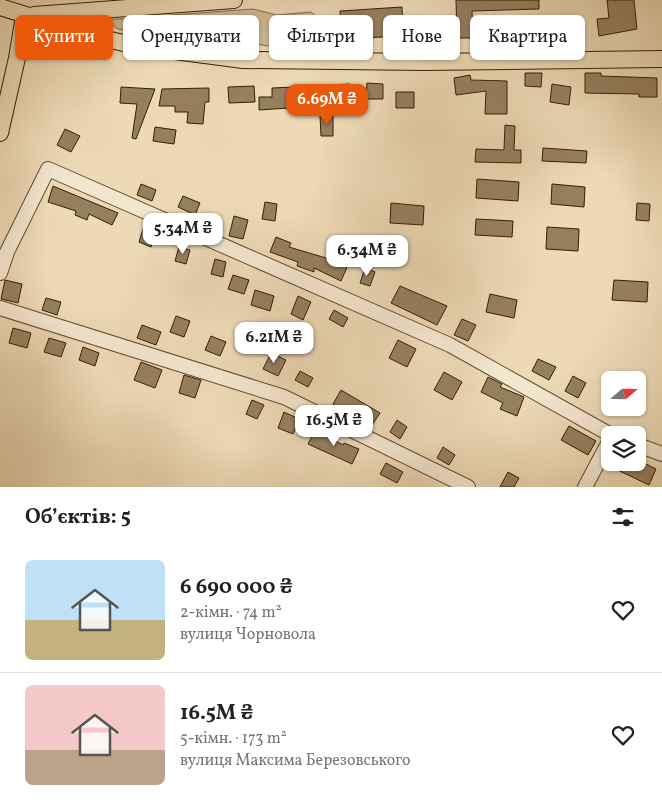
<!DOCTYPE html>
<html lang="uk">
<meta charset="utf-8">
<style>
body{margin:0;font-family:Vollkorn,serif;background:#f6f6f6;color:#222;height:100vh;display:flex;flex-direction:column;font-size:19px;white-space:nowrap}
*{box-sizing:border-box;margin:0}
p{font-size:16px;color:#767676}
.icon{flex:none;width:28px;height:28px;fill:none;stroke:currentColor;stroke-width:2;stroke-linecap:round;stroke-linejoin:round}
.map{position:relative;height:487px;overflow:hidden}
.side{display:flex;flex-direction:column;background:#fff;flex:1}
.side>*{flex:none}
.top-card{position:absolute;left:15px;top:15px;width:632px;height:45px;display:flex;gap:10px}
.needle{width:32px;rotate:70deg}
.tools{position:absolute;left:601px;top:371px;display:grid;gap:10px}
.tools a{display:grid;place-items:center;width:45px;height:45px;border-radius:8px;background:#fff;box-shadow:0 1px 4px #0004;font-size:25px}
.price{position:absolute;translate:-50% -42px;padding:0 11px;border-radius:10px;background:#fff;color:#222;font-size:16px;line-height:32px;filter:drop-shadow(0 1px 2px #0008)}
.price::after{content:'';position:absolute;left:50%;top:30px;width:15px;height:11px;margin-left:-8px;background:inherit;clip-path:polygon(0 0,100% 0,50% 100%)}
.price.current{background:#ea580c;color:#fff}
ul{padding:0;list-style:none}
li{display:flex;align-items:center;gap:15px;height:125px;padding:0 25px}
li+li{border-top:1px solid #e0e0e0}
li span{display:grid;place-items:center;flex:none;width:140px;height:100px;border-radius:8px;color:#555}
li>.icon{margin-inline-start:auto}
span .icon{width:60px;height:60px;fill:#fffc;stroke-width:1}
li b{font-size:21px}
h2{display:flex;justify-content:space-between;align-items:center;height:60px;padding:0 25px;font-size:21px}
.chip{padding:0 18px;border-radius:8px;background:#fff;box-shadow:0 1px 4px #0004;font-size:18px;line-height:45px}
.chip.current{background:#ea580c;color:#fff}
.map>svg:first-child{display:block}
.green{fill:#ceb997;stroke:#846b4c}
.building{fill:#967f5f;stroke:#391d02}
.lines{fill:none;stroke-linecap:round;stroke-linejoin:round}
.minor-casing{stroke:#664c2f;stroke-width:16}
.major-casing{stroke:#391d02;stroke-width:18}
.minor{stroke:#f3e6cf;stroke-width:14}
.major{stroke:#ecd9b5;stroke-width:16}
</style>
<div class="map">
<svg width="662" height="487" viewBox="0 0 662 487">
<rect width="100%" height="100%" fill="#ecd9b5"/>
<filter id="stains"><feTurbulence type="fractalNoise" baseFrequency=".004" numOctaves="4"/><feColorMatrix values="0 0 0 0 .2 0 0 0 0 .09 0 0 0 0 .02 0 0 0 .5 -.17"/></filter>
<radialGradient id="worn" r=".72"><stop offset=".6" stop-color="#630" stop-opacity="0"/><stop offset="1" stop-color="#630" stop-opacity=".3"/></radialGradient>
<path class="green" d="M253 9 277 15 311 12 327 26 267 46 246 42 229 52 118 29 105 20Z"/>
<path class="building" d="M456 0H539V9L472 11 473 38H457Z
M607 0H634L637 29 599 36 597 19 609 18Z
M402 7 403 36 342 39 340 11Z
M525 73H542L541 87 525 86Z
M585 73H601V76L657 78V97H639V94L585 93Z
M470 75 471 80 507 81V114H485L486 91 456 95 454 78Z
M367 83 383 84V99H366Z
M350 84V99H330V85Z
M552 84 571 87 569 105 550 102Z
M254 86 255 102 229 103 228 87Z
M121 87 155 89 136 139 132 138 137 104 120 103Z
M295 87 314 88 313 106 288 104 289 108 259 110V97H272V88Z
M209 88V102H205L203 124 187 123 188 112H175V106H159L162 89Z
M396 92H414V108H396Z
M320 116H333V136H321Z
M505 125 515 126 514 150H521V163L475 162 476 149 504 150Z
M155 127 176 130 174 144 153 141Z
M65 129 80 136 71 152 57 145Z
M543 148 587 151 586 163 542 161Z
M477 179 519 182 518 201 476 198Z
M141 184 156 190 152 201 137 195Z
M552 184 585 187 584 207 551 204Z
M53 186 118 213 112 225 89 214 87 220 75 215 76 211 48 202Z
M183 196 200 203 195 215 178 207Z
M265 202 277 204 275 221 262 219Z
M391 203 424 206 423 225 390 223Z
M637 203 650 204 649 221 636 220Z
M234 216 248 220 243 239 229 236Z
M476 219 513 221 512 237 475 235Z
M547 227 579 229 578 251 546 249Z
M143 229 155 234 151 247 139 242Z
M276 237 291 243 289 247 333 260 334 258 348 265 341 281 314 268V272L297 266 298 262 270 252Z
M179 247 190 250 186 264 175 261Z
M215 259 226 262 223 277 211 274Z
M365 268 375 272 370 286 360 283Z
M233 275 249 280 244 294 228 289Z
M5 280 22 284 18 303 1 299Z
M614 280 648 282 647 302 612 300Z
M400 286 447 306 437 325 391 303Z
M255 290 274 296 270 311 251 305Z
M490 294 517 300 514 318 486 312Z
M298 296 311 302 303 320 291 314Z
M46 298 61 302 57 315 42 310Z
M334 310 348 318 343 327 329 319Z
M176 316 190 321 184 337 170 332Z
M462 319 476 325 468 341 454 335Z
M142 325 161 332 156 345 137 338Z
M13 328 31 333 27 348 9 343Z
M211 336 226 342 220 356 205 350Z
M49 338 66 343 61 357 44 352Z
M398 340 416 349 407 367 389 358Z
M83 347 99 353 95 366 79 360Z
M271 353 286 360 278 376 263 369Z
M538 359 556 367 549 380 532 371Z
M141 362 162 370 155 388 134 380Z
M300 371 313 378 308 387 295 380Z
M444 372 462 382 452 400 434 390Z
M184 375 201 380 195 398 179 393Z
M573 376 586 383 578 398 565 391Z
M488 377 502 384 500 387 524 397 517 416 500 409 503 403 481 392Z
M341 390 380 413 372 425 345 408 343 410 333 404Z
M252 400 264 405 257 419 246 414Z
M284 412 299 419 293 434 278 428Z
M397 420 407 427 400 439 390 432Z
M569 426 596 441 588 455 561 440Z
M315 430 343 445 344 443 359 449 352 464 308 444Z
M443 447 455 455 449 465 437 458Z
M608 462H642L656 469 649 485 607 465Z
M386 463 403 472 397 483 380 474Z
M508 472 519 478 514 487H500Z"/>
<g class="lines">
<g class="minor-casing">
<path id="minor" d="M0 273 7 252 48 169 450 345 611 435
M0 308 284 397 468 487
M638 445 662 454
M585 487 610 440"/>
</g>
<g class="major-casing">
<path id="major" d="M0 7 97 37 137 46 243 60 424 62 662 59
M34 15 234 0
M0 133 17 58 24 16"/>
</g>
<use href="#minor" class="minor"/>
<use href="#major" class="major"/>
</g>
<rect width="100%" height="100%" filter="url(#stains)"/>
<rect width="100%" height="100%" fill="url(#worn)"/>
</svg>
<div class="tools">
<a><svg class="needle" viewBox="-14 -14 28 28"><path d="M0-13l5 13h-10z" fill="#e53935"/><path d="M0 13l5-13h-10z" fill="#767676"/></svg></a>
<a><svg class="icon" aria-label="layers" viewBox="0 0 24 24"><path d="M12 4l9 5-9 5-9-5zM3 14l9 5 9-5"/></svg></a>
</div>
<b class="price current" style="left:327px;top:126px">6.69M ₴</b>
<b class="price" style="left:183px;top:255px">5.34M ₴</b>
<b class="price" style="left:367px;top:277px">6.34M ₴</b>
<b class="price" style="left:274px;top:364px">6.21M ₴</b>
<b class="price" style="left:334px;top:447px">16.5M ₴</b>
<div class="top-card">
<a class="chip current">Купити</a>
<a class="chip">Орендувати</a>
<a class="chip">Фільтри</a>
<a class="chip">Нове</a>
<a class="chip">Квартира</a>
</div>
</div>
<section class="side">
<h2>Об’єктів: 5<svg class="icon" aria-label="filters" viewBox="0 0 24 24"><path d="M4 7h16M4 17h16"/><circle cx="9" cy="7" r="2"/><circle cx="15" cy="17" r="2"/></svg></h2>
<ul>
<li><span style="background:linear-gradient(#bfe0f5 60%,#c2b280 0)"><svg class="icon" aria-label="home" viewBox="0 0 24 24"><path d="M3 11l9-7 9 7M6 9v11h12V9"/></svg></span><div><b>6 690 000 ₴</b><p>2-кімн. · 74 m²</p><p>вулиця Чорновола</p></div><svg class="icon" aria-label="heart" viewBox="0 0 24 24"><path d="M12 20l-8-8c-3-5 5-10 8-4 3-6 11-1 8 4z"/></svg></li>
<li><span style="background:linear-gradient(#f6c9c9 65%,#b9a48a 0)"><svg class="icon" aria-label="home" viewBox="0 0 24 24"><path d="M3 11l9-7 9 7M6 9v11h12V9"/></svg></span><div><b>16.5M ₴</b><p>5-кімн. · 173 m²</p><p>вулиця Максима Березовського</p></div><svg class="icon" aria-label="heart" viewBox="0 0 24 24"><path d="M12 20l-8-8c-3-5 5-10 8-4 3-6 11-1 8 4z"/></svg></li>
</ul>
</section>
